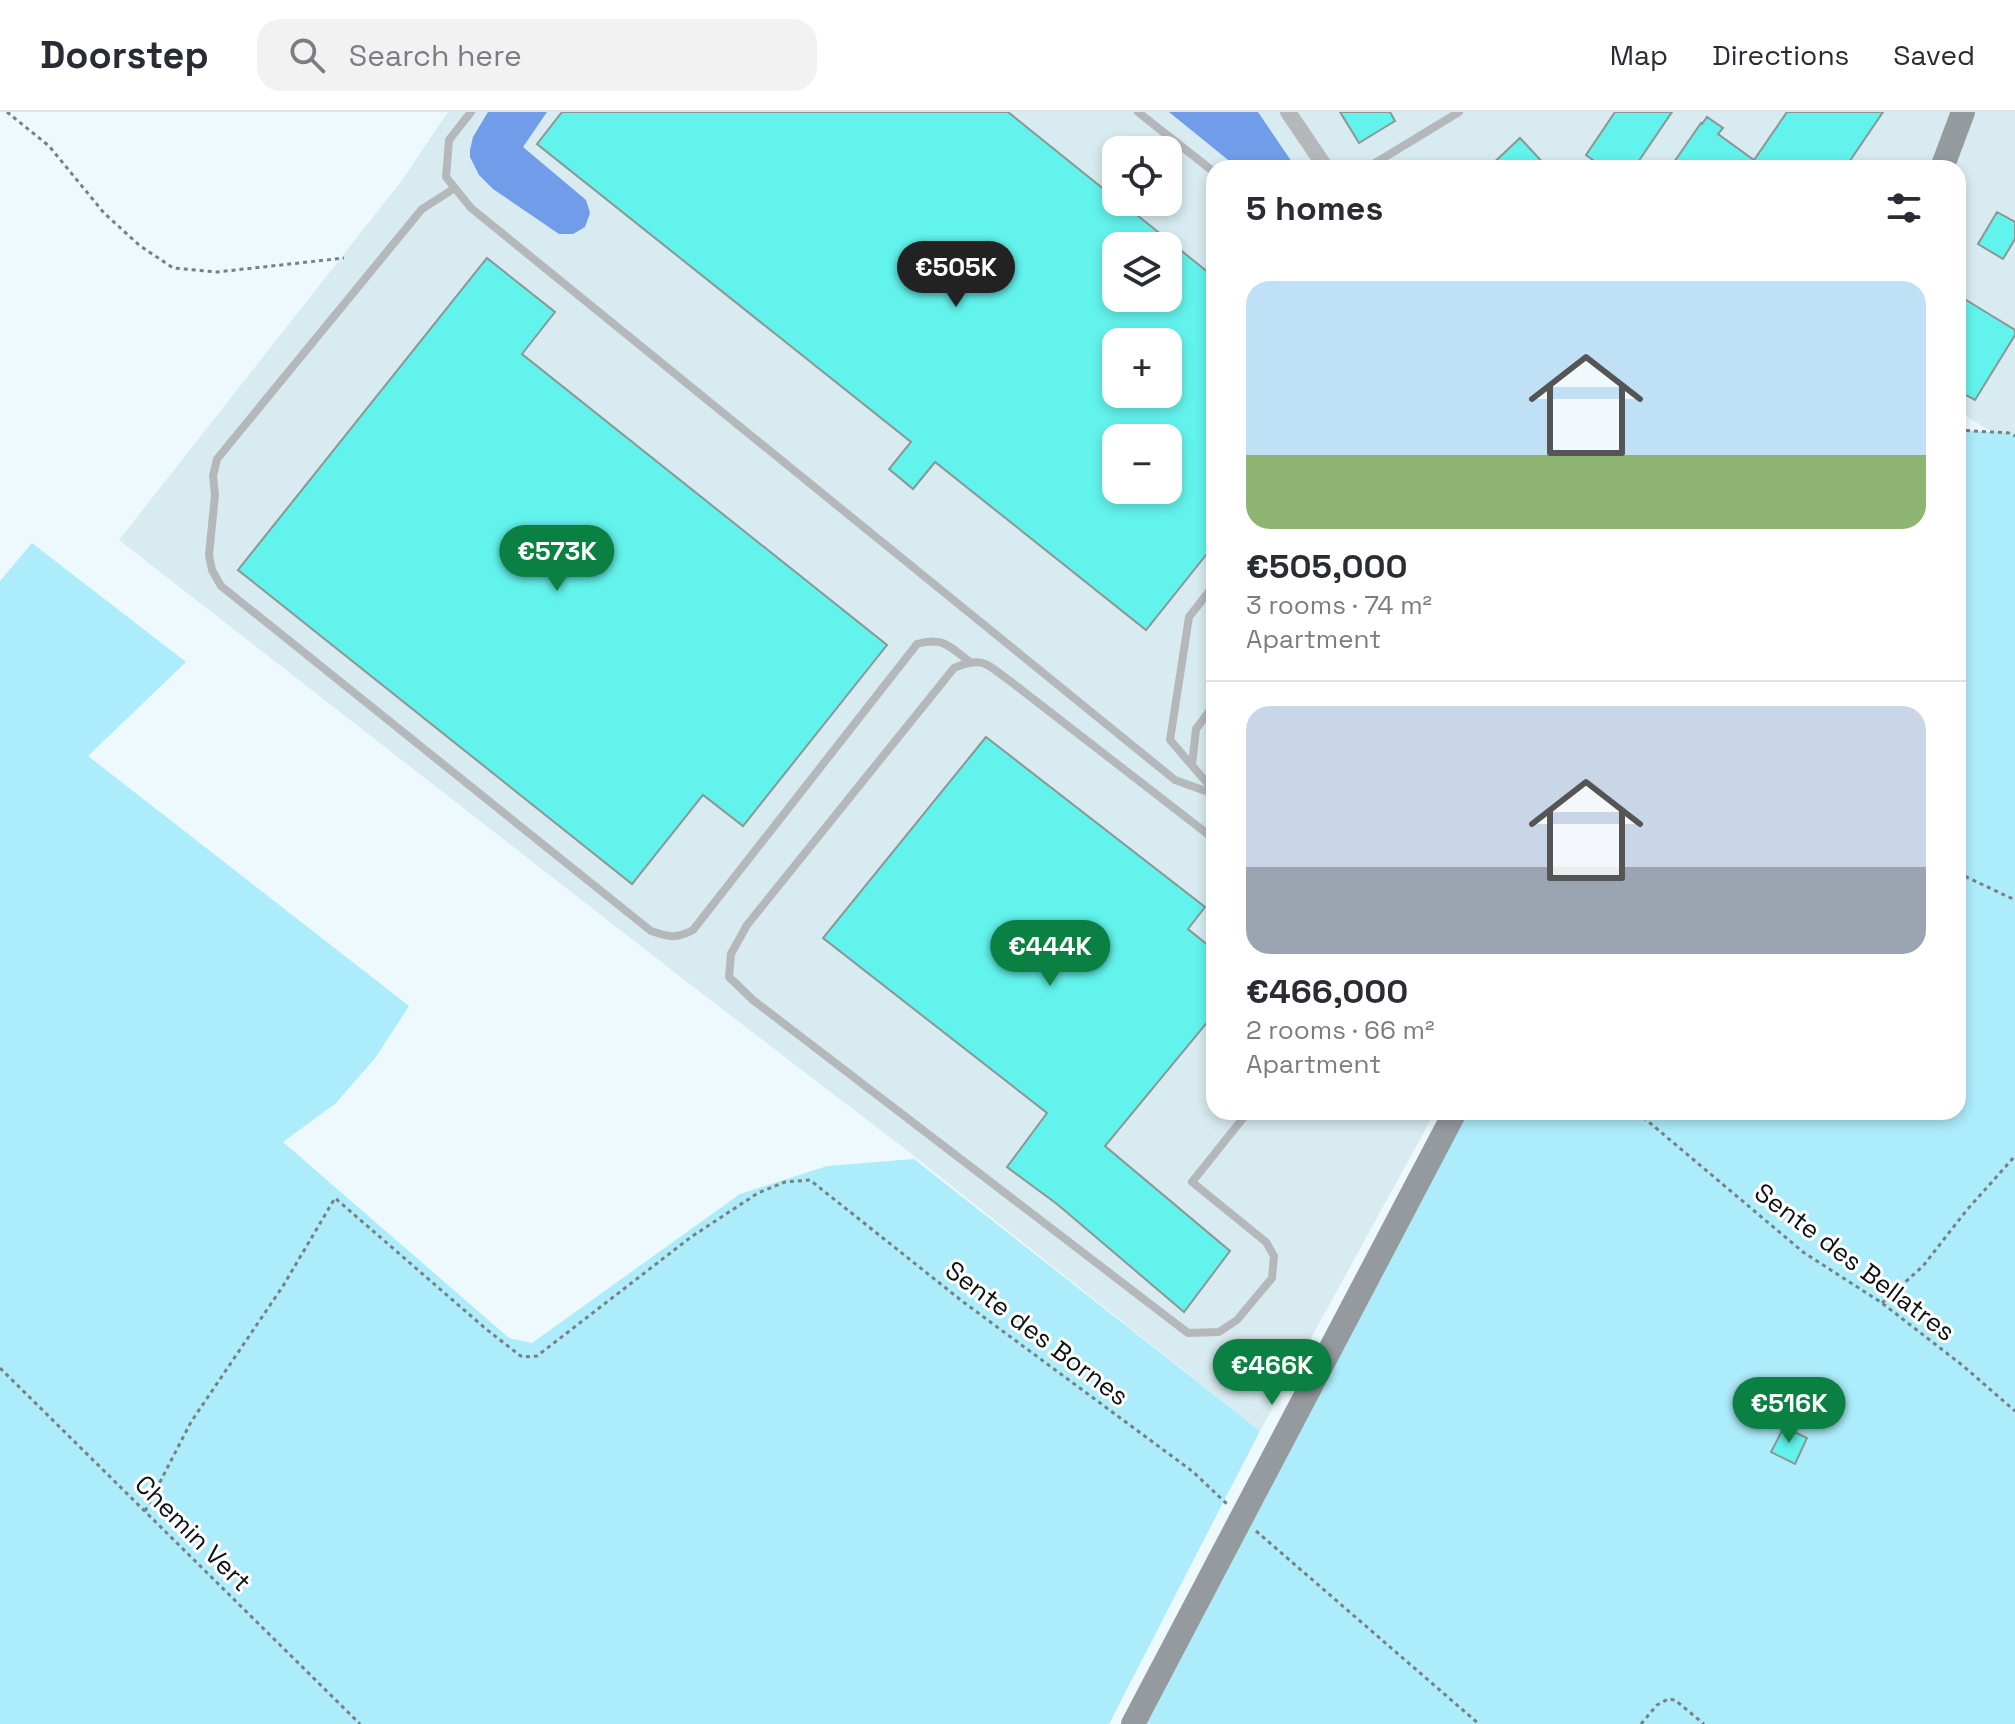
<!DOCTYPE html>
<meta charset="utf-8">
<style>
body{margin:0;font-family:"Space Grotesk",sans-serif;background:#f2f2f3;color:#2b2b33;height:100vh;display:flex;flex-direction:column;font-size:30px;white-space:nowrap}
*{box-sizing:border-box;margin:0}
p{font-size:26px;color:#7c7c81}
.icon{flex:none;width:44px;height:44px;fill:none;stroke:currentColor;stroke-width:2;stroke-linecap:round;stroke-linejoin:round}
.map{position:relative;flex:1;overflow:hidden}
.side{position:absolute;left:1206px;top:48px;width:760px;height:960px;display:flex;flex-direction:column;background:#fff;border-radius:24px;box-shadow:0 4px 12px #0003}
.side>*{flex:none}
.fabs{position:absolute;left:1102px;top:24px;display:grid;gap:16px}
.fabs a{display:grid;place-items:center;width:80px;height:80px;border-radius:16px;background:#fff;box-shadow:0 4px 12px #0003;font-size:40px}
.price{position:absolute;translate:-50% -68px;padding:0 18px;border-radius:28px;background:#0b8043;color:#fff;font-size:26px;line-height:52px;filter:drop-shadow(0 2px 4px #0008)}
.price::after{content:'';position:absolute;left:50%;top:48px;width:24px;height:18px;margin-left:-12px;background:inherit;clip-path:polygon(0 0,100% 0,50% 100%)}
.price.on{background:#222;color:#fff}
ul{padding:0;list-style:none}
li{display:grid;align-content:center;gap:16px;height:424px;padding:0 40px}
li+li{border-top:2px solid #e1e1e2}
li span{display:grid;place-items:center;height:248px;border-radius:24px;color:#555}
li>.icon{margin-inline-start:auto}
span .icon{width:144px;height:144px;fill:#fffc;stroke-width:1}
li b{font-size:34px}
h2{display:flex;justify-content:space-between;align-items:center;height:96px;padding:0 40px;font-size:34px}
header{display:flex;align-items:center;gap:48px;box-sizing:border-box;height:112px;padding:0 40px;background:#fff;border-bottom:2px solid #e1e1e2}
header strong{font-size:38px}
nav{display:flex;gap:44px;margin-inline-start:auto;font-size:28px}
.search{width:560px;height:72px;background:#f2f2f3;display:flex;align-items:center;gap:20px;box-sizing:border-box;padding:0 28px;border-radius:24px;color:#7c7c81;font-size:30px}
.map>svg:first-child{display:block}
.built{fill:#d7ebf0;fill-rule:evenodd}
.green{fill:#adecfb}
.water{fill:#709ce9}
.building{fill:#62f3ec;stroke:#8b9695;stroke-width:2;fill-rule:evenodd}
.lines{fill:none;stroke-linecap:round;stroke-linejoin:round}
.path{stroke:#788082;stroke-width:3;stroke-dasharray:4 4;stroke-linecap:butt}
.lane{stroke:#b5b8bb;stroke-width:8}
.street{stroke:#b5b8bb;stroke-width:16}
.secondary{stroke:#959a9e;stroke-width:24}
.labels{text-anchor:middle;stroke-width:6;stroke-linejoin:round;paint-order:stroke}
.street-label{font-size:26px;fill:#0f1314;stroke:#fff}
</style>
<header>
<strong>Doorstep</strong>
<div class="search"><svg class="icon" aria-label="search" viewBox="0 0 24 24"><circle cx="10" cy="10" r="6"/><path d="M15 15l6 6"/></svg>Search here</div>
<nav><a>Map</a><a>Directions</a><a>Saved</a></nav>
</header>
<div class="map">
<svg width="2015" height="1612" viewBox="0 0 2015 1612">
<rect width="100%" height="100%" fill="#edf9fc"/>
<path class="built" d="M448 0H2015V334L1958 299V56H1214V1000H1435L1260 1319 909 1040 687 870 119 428 403 67ZM1116 38H1168V90H1116ZM1116 134H1168V186H1116ZM1116 230H1168V282H1116ZM1116 326H1168V378H1116Z"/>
<path class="green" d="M1958 318 2009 321 2015 324V1612H1133L1455 1000H1958Z
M32 431 186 550 88 644 409 894 376 945 336 991 283 1030 509 1226 532 1231 740 1082 827 1054 914 1047 1260 1319 1109 1612H0V469Z"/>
<path class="water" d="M488 0H547L523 35 586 88 590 101 585 115 573 122H559L493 77 479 63 470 45V38L473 25Z
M1169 0H1258L1296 56H1238Z"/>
<path class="building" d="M562 0H1008L1116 87V90H1140L1132 99 1214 165V433L1146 518 935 350 913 377 889 357 911 330 537 32ZM1116 134H1168V186H1116ZM1116 230H1168V282H1116ZM1116 326H1168V378H1116Z
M1340 0H1390L1395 9 1359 31Z
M1615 0H1672L1634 56H1604L1586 43Z
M1787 0H1883L1845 56H1670L1701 11 1702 12 1707 5 1723 16 1718 22 1754 48Z
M1520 26 1548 56H1488Z
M1997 100 2015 110V127L2003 147 1978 132Z
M487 146 555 200 522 242 887 533 743 714 703 683 632 772 238 458Z
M1958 183 2015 218V223L1975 288 1958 279Z
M986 625 1205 795 1188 817 1214 838V902L1105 1034 1230 1139 1184 1200 1057 1092 1007 1055 1047 1001 823 826Z
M1784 1315 1807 1326 1795 1352 1771 1340Z"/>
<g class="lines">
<path class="path" d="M7 0 49 34 104 101 139 133 173 156 217 160 344 146
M1958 318 2009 321 2015 324
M1958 761 2015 788
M1637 1000 1803 1140 1882 1191 1962 1253 2015 1299
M1882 1191 1923 1154 1966 1099 2015 1044
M0 1256 360 1612
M145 1399 191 1310 283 1174 335 1086 486 1217 522 1245 537 1244 691 1125 758 1081 785 1070 810 1068 962 1189 1192 1359 1227 1392
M1256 1419 1479 1612
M1641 1612 1657 1593 1668 1587 1675 1588 1704 1612"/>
<path class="lane" d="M471 0 449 28 446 65 471 96 1175 668 1214 682
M1138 0 1214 60
M1367 56 1459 0
M455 76 422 97 217 347 213 364 215 383 209 443 212 458 221 474 651 819C669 825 676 827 693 818L917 532C943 524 950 535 970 550
M1214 473 1189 505 1170 628 1214 679
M1192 653 1196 617 1214 593
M1214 727 1010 569C986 552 984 544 954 556L747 813 731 842 729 865 753 888 1188 1221 1219 1220 1237 1208 1272 1166 1274 1144 1266 1130 1192 1070 1248 1000"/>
<path class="street" d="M1288 0 1326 56"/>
<path class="secondary" d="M1942 56 1963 0
M1133 1612 1455 1000"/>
</g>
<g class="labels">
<g class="street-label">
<text transform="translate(1855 1150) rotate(37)" y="9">Sente des Bellatres</text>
<text transform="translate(1037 1221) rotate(37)" y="9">Sente des Bornes</text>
<text transform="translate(193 1421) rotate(45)" y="9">Chemin Vert</text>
</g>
</g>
</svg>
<div class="fabs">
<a><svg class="icon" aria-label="locate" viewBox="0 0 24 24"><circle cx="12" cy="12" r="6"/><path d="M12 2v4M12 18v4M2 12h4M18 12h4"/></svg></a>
<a><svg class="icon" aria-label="layers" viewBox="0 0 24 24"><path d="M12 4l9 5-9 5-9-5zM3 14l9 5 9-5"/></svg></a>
<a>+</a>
<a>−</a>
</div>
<b class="price on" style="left:956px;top:197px">€505K</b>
<b class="price" style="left:557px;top:481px">€573K</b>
<b class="price" style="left:1050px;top:876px">€444K</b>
<b class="price" style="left:1272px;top:1295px">€466K</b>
<b class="price" style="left:1789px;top:1333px">€516K</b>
<section class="side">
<h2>5 homes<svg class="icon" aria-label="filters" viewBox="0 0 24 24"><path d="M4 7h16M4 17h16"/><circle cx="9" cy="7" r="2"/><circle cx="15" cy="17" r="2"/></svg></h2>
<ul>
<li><span style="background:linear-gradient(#bfe0f5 70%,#8fb573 0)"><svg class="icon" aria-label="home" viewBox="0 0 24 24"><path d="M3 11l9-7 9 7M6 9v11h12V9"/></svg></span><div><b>€505,000</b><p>3 rooms · 74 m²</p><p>Apartment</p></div></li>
<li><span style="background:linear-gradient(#c9d6e8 65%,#9aa5b1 0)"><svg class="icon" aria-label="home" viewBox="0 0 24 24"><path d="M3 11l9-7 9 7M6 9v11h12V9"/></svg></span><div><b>€466,000</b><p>2 rooms · 66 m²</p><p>Apartment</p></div></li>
</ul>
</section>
</div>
